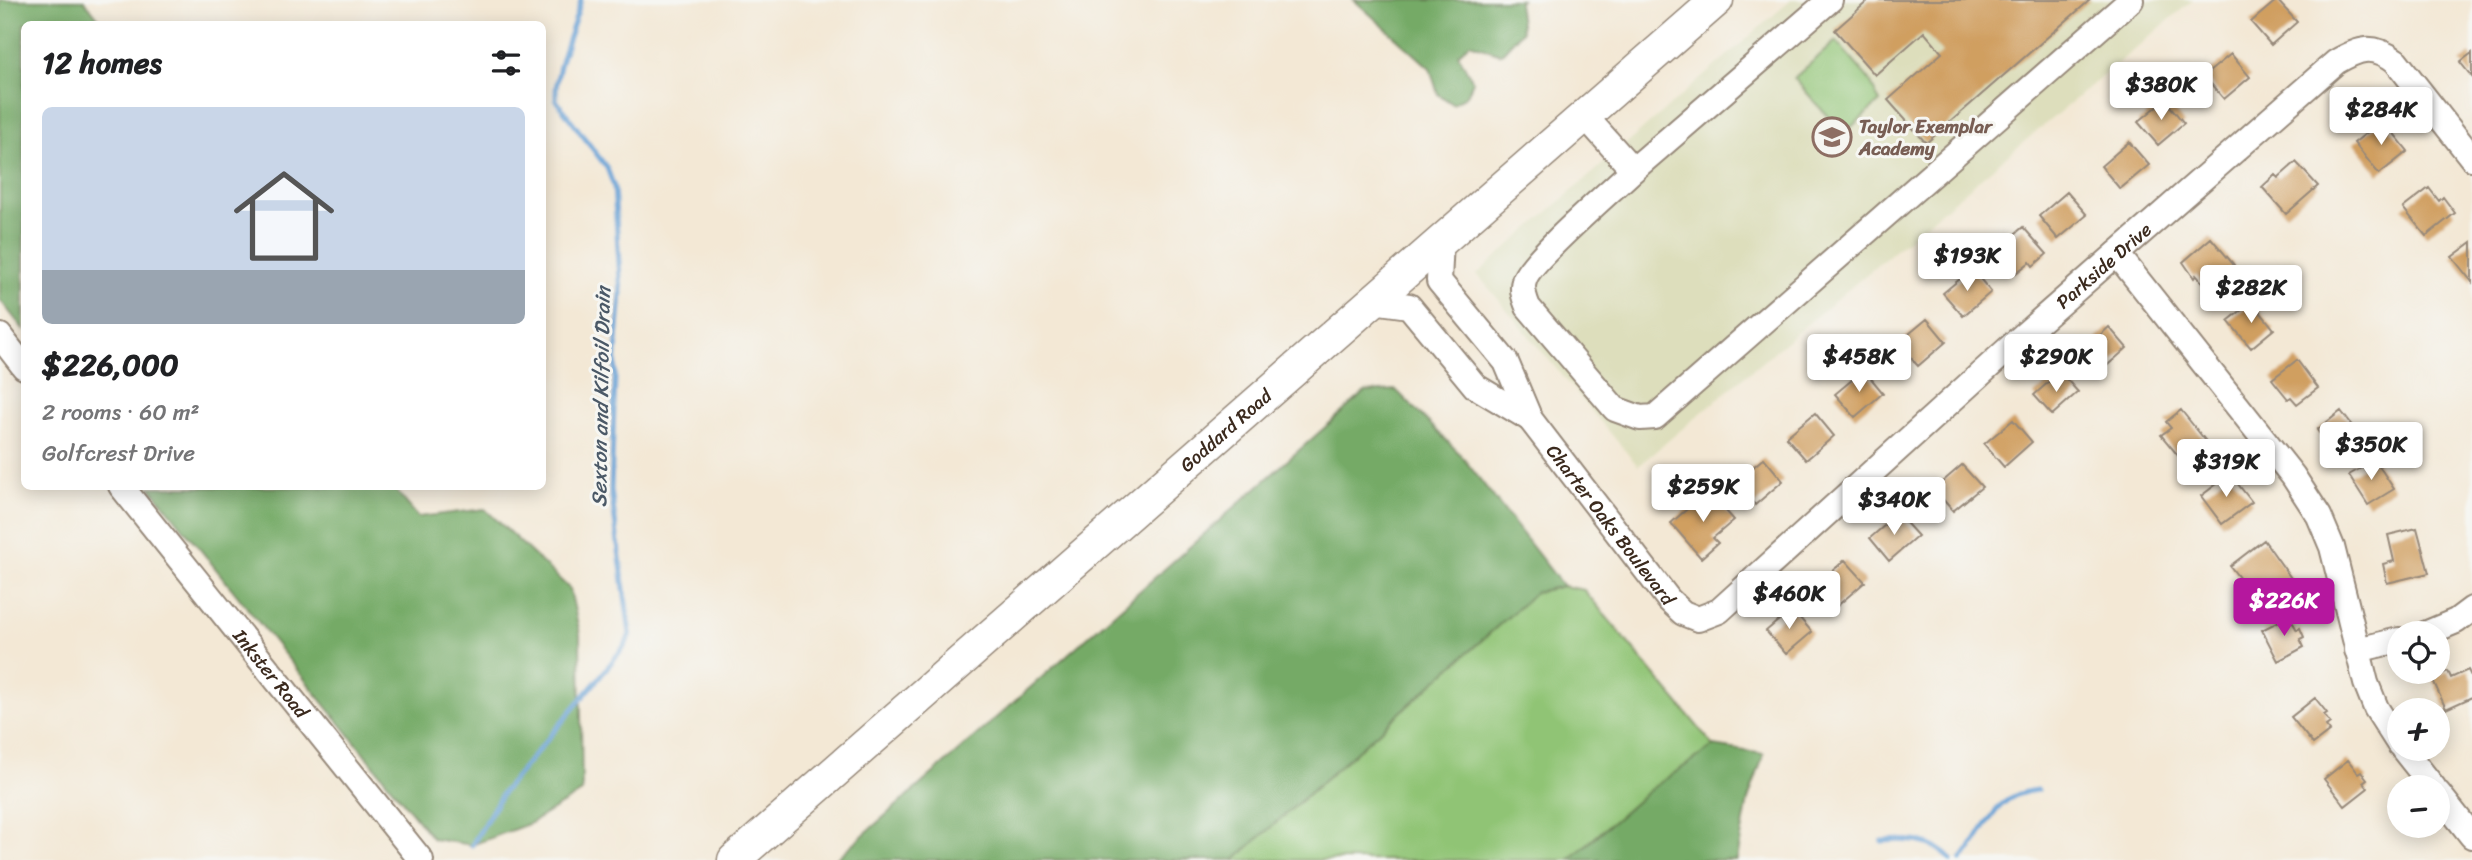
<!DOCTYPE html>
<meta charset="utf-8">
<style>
body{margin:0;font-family:Sriracha,sans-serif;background:#f2f2f2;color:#202124;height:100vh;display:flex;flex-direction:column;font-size:26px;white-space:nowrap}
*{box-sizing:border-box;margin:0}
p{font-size:23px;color:#757577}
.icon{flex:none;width:38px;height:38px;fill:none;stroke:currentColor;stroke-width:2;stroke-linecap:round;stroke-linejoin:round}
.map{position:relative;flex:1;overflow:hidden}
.sheet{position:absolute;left:21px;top:21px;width:525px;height:469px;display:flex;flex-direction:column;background:#fff;border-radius:10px;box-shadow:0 4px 18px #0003}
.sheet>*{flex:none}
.fabs{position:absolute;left:2387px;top:621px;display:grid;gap:14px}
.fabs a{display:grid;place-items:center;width:63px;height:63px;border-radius:50%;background:#fff;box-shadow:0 4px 18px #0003;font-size:35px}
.price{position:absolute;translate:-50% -60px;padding:0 16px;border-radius:7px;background:#fff;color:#222;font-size:23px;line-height:46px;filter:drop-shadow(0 2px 4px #0008)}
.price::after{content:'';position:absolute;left:50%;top:42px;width:21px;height:16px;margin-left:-10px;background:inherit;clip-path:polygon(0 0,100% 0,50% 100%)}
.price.on{background:#b5179e;color:#fff}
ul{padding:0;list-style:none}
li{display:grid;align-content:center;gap:14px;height:371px;padding:0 21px}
li span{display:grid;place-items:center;height:217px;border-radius:10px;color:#555}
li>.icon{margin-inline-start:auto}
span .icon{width:126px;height:126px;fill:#fffc;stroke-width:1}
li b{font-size:30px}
h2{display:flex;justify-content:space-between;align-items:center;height:84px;padding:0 21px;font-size:30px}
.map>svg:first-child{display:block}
.built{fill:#dddebc}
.green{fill:#90c475;stroke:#66774a;stroke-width:2}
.forest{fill:#74aa66;stroke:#586a42;stroke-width:2}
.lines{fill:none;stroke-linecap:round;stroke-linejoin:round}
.stream{stroke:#649fd4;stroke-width:5}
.building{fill:#d09f61}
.minor-casing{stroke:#97897a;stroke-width:28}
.major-casing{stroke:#97897a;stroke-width:35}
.minor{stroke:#fff;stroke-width:24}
.major{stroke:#fff;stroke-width:32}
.labels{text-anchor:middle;stroke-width:6;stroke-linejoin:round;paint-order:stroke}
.education-label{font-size:19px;font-weight:bold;fill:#785e54;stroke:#f6f6f2;text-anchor:start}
.street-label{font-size:19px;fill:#3b2a1e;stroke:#f6f6f2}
.water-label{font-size:21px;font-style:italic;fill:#4b5967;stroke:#f6f6f2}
</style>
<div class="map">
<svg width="2472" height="860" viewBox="0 0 2472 860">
<rect width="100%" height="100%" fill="#f6f6f2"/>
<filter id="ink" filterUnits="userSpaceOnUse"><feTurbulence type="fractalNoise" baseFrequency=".0143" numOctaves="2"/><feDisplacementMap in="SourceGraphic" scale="14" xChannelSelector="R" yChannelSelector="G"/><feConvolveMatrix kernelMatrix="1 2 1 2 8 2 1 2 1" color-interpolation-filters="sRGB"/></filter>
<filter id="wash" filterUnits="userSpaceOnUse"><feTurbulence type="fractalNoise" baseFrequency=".00686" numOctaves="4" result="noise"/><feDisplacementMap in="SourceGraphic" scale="28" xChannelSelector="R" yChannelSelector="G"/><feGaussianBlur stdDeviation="1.57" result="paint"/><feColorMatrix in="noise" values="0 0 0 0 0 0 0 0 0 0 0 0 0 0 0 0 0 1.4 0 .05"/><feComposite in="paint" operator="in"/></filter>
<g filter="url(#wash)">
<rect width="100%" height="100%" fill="#f3e8d5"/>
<path class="built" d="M1791 0H2193L1638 466 1477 274Z"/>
<path class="green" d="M1836 41 1869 79 1880 102 1843 134 1794 78Z
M1563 586 1584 590 1714 746 1651 789 1569 860H1234L1536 592Z"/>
<path class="forest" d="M0 0H84L103 24H24V330L0 300Z
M1354 0H1521L1518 3 1522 31 1501 54 1470 43 1458 54 1473 82 1467 95 1453 104 1438 94 1430 68Z
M1396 390 1460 454 1563 586 1536 592 1234 860H835L1365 392Z
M150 487H393L418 517 485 509 570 589 580 634 582 792 531 823 472 845 433 839Z
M1714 746 1764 754 1748 800 1737 860H1569L1651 789Z"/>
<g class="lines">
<path class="stream" d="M1882 841C1908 839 1933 839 1951 860
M472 845 503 792 599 678 626 644 630 634 611 490 616 352 621 294 614 187 607 168 556 100C554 67 573 32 581 0
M1961 860C1989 833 1989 794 2038 790"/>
</g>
<g id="blocks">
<path class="building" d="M1869 0H2090L1926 143 1888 100 1942 53 1924 32 1875 75 1835 30Z
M2277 0 2297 22 2271 45 2251 22Z
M2472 53V77L2460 62Z
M2231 54 2250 77 2224 99 2204 76Z
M2165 100 2184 123 2158 145 2138 122Z
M2383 120 2408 151 2379 174 2354 143Z
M2129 142 2149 165 2120 189 2101 166Z
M2296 162 2318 186 2286 214 2262 187 2275 175 2278 178Z
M2429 188 2439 201 2443 197 2455 213 2426 236 2403 208Z
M2067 192 2087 215 2058 239 2039 216Z
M2023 227 2047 254 2033 266 2030 262 2016 273 1996 250Z
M2211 238 2234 265 2207 288 2196 275 2194 278 2183 262Z
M2472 242V282L2452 257Z
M1972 269 1991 292 1963 316 1943 293Z
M2252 302 2274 329 2251 348 2228 321Z
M1927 319 1946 342 1918 366 1898 343Z
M2109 327 2127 348 2102 370 2084 350Z
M2297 360 2318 388 2297 404 2291 397 2288 399 2272 379Z
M1864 370 1883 393 1855 417 1835 394Z
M2060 372 2078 392 2052 415 2034 395Z
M2181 410 2209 445 2185 464 2161 435 2171 428 2166 422Z
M2341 411 2362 439 2339 457 2335 451 2331 454 2324 446 2327 443 2317 430Z
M1815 413 1834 436 1806 460 1786 437Z
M2013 420 2032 442 2004 467 1984 444Z
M1764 458 1783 481 1755 505 1735 482Z
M2375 460 2394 489 2368 505 2349 475Z
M1962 465 1982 487 1953 511 1934 489Z
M2230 474 2252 502 2222 524 2201 496Z
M1708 491 1734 520 1713 538 1718 543 1701 558 1671 523Z
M1898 514 1918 536 1889 561 1870 538Z
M2417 528 2429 573 2387 583 2383 564 2394 561 2388 535Z
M2264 540 2293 581 2261 606 2230 566Z
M1845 560 1865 582 1836 607 1817 584Z
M1792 609 1812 632 1786 654 1766 631Z
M2289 616 2297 630 2300 628 2304 637 2300 639 2304 647 2278 661 2262 630Z
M2468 670 2472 678V697L2446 709 2432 678 2448 671 2451 678Z
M2315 698 2327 713 2324 715 2330 723 2326 726 2330 731 2313 744 2291 717Z
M2348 760 2358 773 2361 771 2367 779 2363 782 2368 788 2345 806 2324 779Z"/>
</g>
</g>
<g filter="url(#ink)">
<use href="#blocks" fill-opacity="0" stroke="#97897a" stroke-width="2"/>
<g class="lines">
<g class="minor-casing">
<g id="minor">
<path d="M1585 116 1633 170C1614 188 1528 262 1524 281 1521 290 1525 299 1528 307L1615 409 1640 418 1655 417 2131 0"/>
<path d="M1633 170 1830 0"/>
<path id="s1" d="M1441 241 1439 281 1506 362 1530 419 1669 600 1683 613 1698 619 1719 611 2017 341 2336 62C2360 48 2373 44 2396 61L2472 158"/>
<path d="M2117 254 2293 476 2319 516 2332 547 2366 683 2376 708 2399 744"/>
<path d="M1373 301 1409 306 1475 386 1530 419"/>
<path d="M0 336 24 367"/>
<path id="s2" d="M121 486 421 860"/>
<path d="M2425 634 2456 621 2472 609"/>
<path d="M2357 650 2399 640"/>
<path d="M2403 749 2434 788"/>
<path d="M2438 793 2472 836"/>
</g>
</g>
<g class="major-casing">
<g id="major">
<path id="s3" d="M734 860 1717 0"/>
</g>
</g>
<use href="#minor" class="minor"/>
<use href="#major" class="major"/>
</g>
</g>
<defs>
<g id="school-ring" transform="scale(2.0125)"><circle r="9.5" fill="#f6f6f2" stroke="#8d6e63" stroke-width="1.5"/><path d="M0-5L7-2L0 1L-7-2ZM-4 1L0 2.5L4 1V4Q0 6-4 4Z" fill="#8d6e63"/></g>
</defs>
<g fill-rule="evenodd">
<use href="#school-ring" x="1832" y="137"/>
</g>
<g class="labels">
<g class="education-label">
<text x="1859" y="133">Taylor Exemplar<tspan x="1859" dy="22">Academy</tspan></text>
</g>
<g class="street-label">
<text dy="7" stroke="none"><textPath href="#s1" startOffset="1010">Parkside Drive</textPath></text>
<text dy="7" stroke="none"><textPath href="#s3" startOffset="653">Goddard Road</textPath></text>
<text dy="7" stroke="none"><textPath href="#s1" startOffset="340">Charter Oaks Boulevard</textPath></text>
<text dy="7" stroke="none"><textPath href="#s2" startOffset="240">Inkster Road</textPath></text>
</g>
<g class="water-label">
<text transform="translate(601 397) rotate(-89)" y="7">Sexton and Kilfoil Drain</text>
</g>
</g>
</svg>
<div class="fabs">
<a><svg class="icon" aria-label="locate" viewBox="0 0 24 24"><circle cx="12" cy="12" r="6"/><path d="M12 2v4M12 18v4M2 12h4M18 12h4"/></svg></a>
<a>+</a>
<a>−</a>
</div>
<b class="price" style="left:2161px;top:122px">$380K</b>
<b class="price" style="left:2381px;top:147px">$284K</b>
<b class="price" style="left:1967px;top:293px">$193K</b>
<b class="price" style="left:2251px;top:325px">$282K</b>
<b class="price" style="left:1859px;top:394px">$458K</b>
<b class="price" style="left:2056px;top:394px">$290K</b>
<b class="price" style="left:2371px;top:482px">$350K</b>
<b class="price" style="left:2226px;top:499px">$319K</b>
<b class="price" style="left:1703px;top:524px">$259K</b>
<b class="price" style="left:1894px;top:537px">$340K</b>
<b class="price" style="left:1789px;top:631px">$460K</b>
<b class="price on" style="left:2284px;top:638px">$226K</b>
<section class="sheet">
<h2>12 homes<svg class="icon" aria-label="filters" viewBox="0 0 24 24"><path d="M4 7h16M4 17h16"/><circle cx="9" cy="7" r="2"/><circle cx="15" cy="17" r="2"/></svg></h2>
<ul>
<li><span style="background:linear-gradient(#c9d6e8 75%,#9aa5b1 0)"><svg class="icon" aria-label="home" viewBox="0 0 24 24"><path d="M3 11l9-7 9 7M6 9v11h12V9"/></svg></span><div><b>$226,000</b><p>2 rooms · 60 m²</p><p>Golfcrest Drive</p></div></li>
</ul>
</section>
</div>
